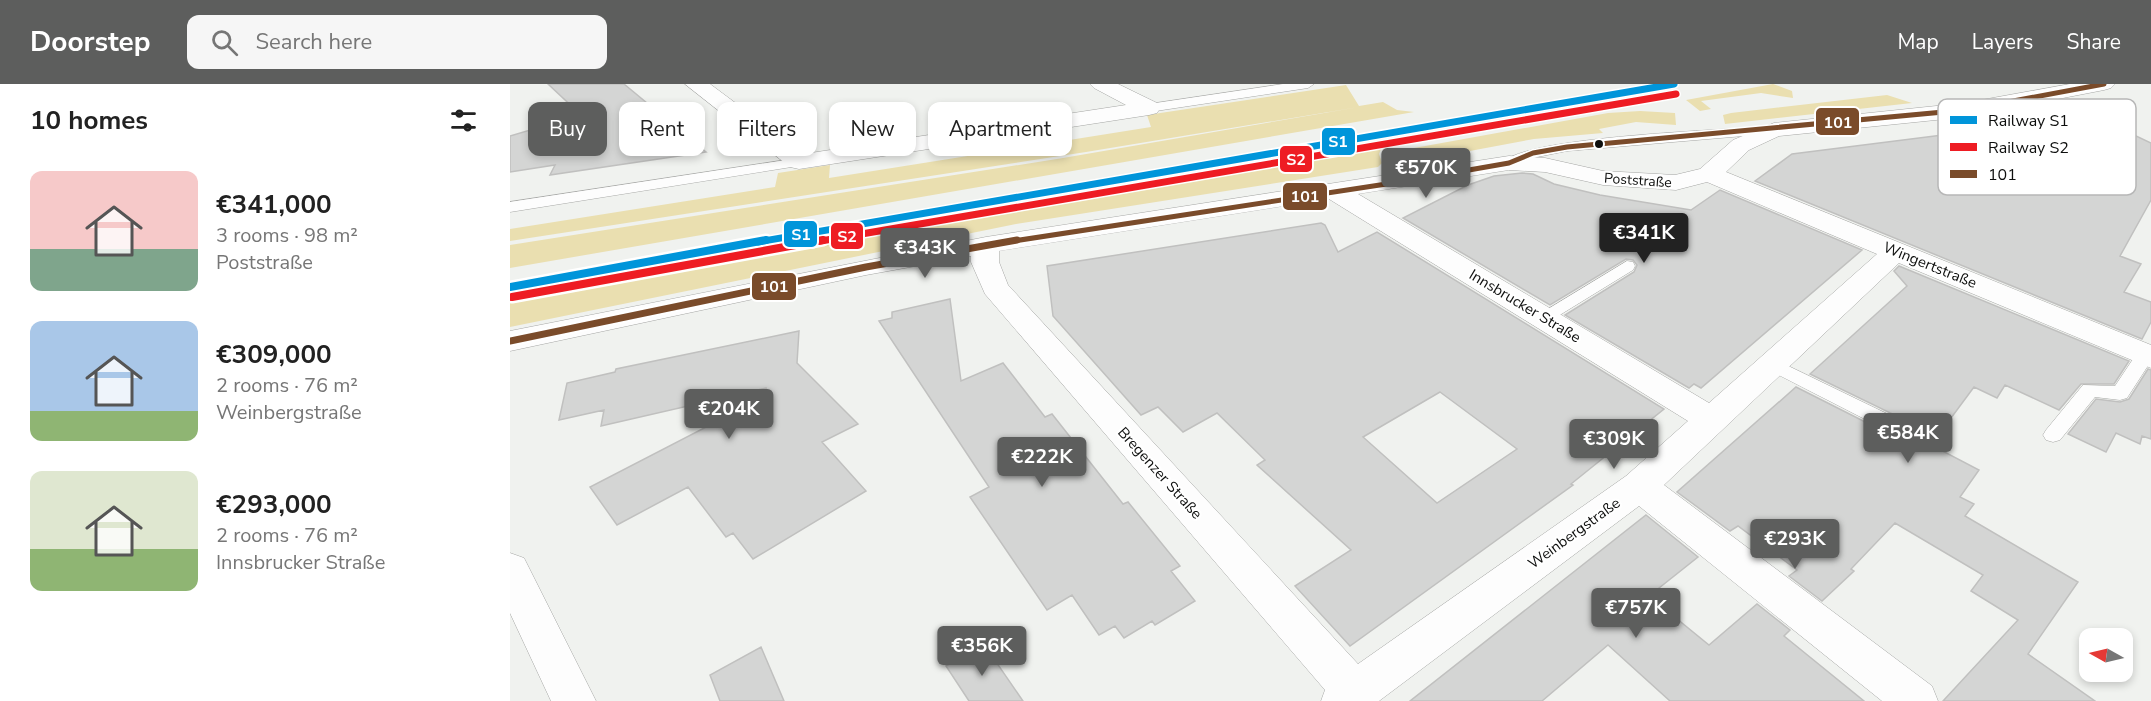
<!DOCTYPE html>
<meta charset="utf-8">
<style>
body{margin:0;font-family:"Nunito Sans",sans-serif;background:#f6f6f6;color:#222;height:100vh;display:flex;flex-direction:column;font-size:22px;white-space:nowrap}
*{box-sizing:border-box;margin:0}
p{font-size:20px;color:#767676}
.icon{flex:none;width:33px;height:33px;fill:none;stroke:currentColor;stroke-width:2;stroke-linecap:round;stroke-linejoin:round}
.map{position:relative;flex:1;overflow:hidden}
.panel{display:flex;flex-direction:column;background:#fff;width:510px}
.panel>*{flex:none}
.guide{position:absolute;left:18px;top:18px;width:570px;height:54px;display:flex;gap:12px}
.needle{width:39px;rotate:278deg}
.controls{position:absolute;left:1569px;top:544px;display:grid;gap:12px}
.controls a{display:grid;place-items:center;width:54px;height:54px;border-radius:12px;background:#fff;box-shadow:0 3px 9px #0003;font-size:30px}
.price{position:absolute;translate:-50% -51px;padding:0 14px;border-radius:6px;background:#5d5e5d;color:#fff;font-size:20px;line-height:39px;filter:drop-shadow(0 2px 3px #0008)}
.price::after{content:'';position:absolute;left:50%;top:36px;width:18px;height:14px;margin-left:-9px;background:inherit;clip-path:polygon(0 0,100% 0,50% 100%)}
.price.selected{background:#222;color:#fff}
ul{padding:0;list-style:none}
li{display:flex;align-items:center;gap:18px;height:150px;padding:0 30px}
li span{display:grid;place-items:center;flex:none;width:168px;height:120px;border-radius:12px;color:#555}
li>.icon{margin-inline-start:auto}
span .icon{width:72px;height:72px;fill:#fffc;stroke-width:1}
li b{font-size:26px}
h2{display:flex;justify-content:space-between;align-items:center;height:72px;padding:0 30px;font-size:26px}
.chip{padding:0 21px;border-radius:12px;background:#fff;box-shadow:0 3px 9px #0003;font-size:21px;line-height:54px}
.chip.selected{background:#5d5e5d;color:#fff}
header{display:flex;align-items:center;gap:36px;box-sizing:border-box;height:84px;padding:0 30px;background:#5d5e5d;color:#fff}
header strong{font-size:28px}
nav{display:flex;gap:33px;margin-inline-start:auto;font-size:21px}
.search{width:420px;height:54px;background:#f6f6f6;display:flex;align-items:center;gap:15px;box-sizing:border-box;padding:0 21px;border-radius:12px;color:#767676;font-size:22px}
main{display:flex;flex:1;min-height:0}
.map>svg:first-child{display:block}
.green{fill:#eadfb0}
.building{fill:#d4d5d4;stroke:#c0c0bf;stroke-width:1.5;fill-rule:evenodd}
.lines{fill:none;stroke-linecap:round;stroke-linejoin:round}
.lane-casing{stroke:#a5a6a4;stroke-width:1}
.street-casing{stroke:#a5a6a4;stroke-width:1}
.lane{fill:#fdfdfd;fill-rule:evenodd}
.street{fill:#fdfdfd;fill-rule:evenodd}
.bus-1-far1-casing{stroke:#fff;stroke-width:8}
.bus-1-casing{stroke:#fff;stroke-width:11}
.bus-1-far1{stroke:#7a4b2a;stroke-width:5}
.bus-1{stroke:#7a4b2a;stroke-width:7}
.rail-1-far1-casing{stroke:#fff;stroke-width:10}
.rail-1-casing{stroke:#fff;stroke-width:13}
.rail-2-far1-casing{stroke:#fff;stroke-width:10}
.rail-2-casing{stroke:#fff;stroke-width:13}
.rail-1-far1{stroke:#0095da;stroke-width:7}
.rail-1{stroke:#0095da;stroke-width:8}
.rail-2-far1{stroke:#ee1c23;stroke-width:7}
.rail-2{stroke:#ee1c23;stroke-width:8}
.bus-dot{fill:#0e0f0e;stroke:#fff;stroke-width:2}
.labels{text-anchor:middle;stroke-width:4.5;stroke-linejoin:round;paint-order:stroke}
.far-street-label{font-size:14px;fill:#0e0f0e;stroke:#fff}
.street-label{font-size:15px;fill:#0e0f0e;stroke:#fff}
.key{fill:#fff;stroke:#b7b7b7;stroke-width:1.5}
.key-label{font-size:16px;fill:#0e0f0e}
.line-badge{stroke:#fff;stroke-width:2}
.badge-label{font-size:16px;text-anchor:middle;font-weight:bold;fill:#fff}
</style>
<header>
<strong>Doorstep</strong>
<div class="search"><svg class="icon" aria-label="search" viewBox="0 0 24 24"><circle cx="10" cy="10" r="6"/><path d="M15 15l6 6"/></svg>Search here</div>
<nav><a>Map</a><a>Layers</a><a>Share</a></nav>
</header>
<main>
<section class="panel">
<h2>10 homes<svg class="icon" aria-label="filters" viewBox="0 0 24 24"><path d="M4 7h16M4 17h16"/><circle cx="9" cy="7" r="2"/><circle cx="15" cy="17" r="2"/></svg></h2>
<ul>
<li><span style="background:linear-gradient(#f6c9c9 65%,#7fa58c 0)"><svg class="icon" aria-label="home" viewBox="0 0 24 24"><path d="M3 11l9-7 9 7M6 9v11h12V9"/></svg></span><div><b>€341,000</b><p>3 rooms · 98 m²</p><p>Poststraße</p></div></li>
<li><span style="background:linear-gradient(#a9c7e8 75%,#8fb573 0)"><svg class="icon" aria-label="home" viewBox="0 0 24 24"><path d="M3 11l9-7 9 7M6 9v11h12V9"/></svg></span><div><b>€309,000</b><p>2 rooms · 76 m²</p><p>Weinbergstraße</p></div></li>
<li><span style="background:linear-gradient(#dfe7d0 65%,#8fb573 0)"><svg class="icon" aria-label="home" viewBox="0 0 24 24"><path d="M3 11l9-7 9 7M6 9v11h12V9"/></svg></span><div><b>€293,000</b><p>2 rooms · 76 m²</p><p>Innsbrucker Straße</p></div></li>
</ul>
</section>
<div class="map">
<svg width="1641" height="617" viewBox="0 0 1641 617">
<rect width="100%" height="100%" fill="#f0f2ef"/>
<path class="green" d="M1263 0 1282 7 1283 14 1251 9 1191 17 1201 25 1190 27 1176 16Z
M836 1 849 22 873 18 887 26 904 28 0 184V161L553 74 849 23 576 68 0 157V145L265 103 268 89 320 81 319 94 641 43 637 31Z
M1377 11 1402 19 1215 40 1213 31 1221 29Z
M1130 27 1165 29 1166 41 1126 38 1089 45 1093 49 1024 55 901 78 893 76 888 71 893 66 1098 29Z
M886 57 871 65 869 70 872 79 868 83 506 140 0 243V216Z"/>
<path class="building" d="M38 0H114L196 68 40 91 45 81 0 88V52L71 31Z
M1584 32 1641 59V116L1610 172 1631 180 1614 208 1641 218V238L1632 255 1245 97 1282 70Z
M1012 89 1023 90 1044 100 1090 111 1181 126 1210 106 1352 166 1191 304 1184 300 1179 304 1055 231 1124 188 1127 181 1123 176 1116 175 1040 221 893 134 958 101 984 92Z
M811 139 815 141 828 168 867 148 1154 325 1061 400 1063 401 840 562 785 502 841 466 747 381 755 376 707 329 673 348 648 323 631 331 543 232 537 182ZM930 308 1007 365 927 419 853 353Z
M1389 182 1619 277 1604 300H1571L1549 326 1495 301 1487 314 1464 303 1421 361 1469 386 1450 413 1464 420 1455 432 1568 498 1518 570 1585 617H1433L1508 536 1461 507 1473 491 1385 439 1341 485 1344 487 1312 517 1279 492 1287 486 1228 442 1220 447 1167 408 1286 303 1379 350 1388 352 1396 349 1399 342 1395 336 1300 290 1397 202 1384 187Z
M440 215 451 297 493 279 535 333 542 330 613 420 618 418 670 482 661 487 685 517 645 541 642 537 614 554 605 542 589 551 562 511 537 526 460 413 479 403 369 237 382 234V228Z
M289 247 287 279 348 340 312 358 356 407 243 475 223 449 216 453 178 403 107 441 80 403 258 311 256 304 91 342 94 326 49 336 57 299 105 288 106 285Z
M1638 285 1641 286V355L1632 352 1630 360 1606 349 1596 368 1558 350 1586 315 1610 318 1619 315Z
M1136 431 1188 473 1139 512 1199 561 1247 520 1280 546 1274 552 1354 617H1160L1098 561 1032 617H900Z
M473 559 513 617H459L436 582Z
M251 563 274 617H210L200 591Z"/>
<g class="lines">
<g class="lane-casing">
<path id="lane" d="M773 0H804L798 4 639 28 632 24 639 20Z
M1264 42 1271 46 1269 49 1057 67 1027 73 999 83 992 79C1015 52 1219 46 1264 42Z
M289 74 296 78 294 81 0 128V118Z
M1117 177 1123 178 1125 182 1123 186 1040 237 1034 239 1025 233Z
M1636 264 1641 265V277L1617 314 1610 316 1585 313 1550 356 1543 358 1536 356 1533 351 1536 346 1573 301 1605 302 1629 266Z
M1264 275 1394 338 1397 343 1394 348 1387 350 1380 348 1257 285 1255 281 1257 277Z"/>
</g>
<g class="street-casing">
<path id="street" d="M175 0H200L294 70 616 21 584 4 580 0H608L647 19 650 24 647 29 639 31 289 85 280 83Z
M1560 0H1605L1601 4 1594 6 1455 33 1269 52 1239 66 1216 88 1641 261V284L1389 179 1154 401 1422 602 1428 617H1372L1129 422 869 617H811L815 606 475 210 461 178V172L356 191 0 267V247L476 153 999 72 1035 74 1093 87 1165 91 1190 85 1223 56 1264 39 1455 19ZM999 86 1035 88 1093 101 1166 106 1197 98 1367 170 1199 319 848 110ZM819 115 1178 337 1116 392 848 580 498 201 489 178V167Z
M0 469 14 474 86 617H41L0 529Z"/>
</g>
<use href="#lane" class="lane"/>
<use href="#street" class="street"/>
<g class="bus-1-far1-casing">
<path id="bus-1-far1" d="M497 158 896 97 999 79 1023 69 1057 63 1455 26 1594 0"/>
</g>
<g class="bus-1-casing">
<path id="bus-1" d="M0 257 356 183 507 156"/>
</g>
<use href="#bus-1-far1" class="bus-1-far1"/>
<use href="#bus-1" class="bus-1"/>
<g class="rail-1-far1-casing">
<path id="rail-1-far1" d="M248 158 1164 0"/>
</g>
<g class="rail-1-casing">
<path id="rail-1" d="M0 203 256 156"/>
</g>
<g class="rail-2-far1-casing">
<path id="rail-2-far1" d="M305 158 1166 10"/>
</g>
<g class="rail-2-casing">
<path id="rail-2" d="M2 213 313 156"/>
</g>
<use href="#rail-1-far1" class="rail-1-far1"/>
<use href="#rail-1" class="rail-1"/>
<use href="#rail-2-far1" class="rail-2-far1"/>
<use href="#rail-2" class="rail-2"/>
</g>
<circle class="bus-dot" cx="1089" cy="60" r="5"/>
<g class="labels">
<g class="far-street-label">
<text transform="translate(1128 96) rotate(4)" y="5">Poststraße</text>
</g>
<g class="street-label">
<text transform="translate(1420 181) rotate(22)" y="5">Wingertstraße</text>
<text transform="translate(1015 222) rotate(31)" y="5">Innsbrucker Straße</text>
<text transform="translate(650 389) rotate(48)" y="5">Bregenzer Straße</text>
<text transform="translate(1064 449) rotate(-36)" y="5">Weinbergstraße</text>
</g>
</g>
<rect x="1428" y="15" width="198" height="96" rx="9" class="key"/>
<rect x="1440" y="32" width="27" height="8" fill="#0095da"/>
<rect x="1440" y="59" width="27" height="8" fill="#ee1c23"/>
<rect x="1440" y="86" width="27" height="8" fill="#7a4b2a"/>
<g class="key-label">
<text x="1478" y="42">Railway S1</text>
<text x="1478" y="69">Railway S2</text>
<text x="1478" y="96">101</text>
</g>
<g class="line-badge">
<rect x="1305" y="23" width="45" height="29" rx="6" fill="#7a4b2a"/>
<rect x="811" y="43" width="35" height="29" rx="6" fill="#0095da"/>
<rect x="769" y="61" width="34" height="28" rx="6" fill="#ee1c23"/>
<rect x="772" y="98" width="46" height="29" rx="6" fill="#7a4b2a"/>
<rect x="273" y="136" width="35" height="28" rx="6" fill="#0095da"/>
<rect x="320" y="138" width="34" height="28" rx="6" fill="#ee1c23"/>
<rect x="241" y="188" width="46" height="29" rx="6" fill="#7a4b2a"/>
</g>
<g class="badge-label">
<text x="1328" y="44">101</text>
<text x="828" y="63">S1</text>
<text x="786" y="81">S2</text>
<text x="795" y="118">101</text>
<text x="291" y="156">S1</text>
<text x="337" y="158">S2</text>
<text x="264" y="208">101</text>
</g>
</svg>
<div class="controls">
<a><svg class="needle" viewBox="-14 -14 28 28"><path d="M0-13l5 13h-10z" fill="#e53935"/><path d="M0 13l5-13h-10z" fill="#767676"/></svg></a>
</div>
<b class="price" style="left:916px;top:115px">€570K</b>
<b class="price selected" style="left:1134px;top:180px">€341K</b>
<b class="price" style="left:415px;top:195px">€343K</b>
<b class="price" style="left:219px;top:356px">€204K</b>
<b class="price" style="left:1398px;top:380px">€584K</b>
<b class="price" style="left:1104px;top:386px">€309K</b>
<b class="price" style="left:532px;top:404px">€222K</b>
<b class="price" style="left:1285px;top:486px">€293K</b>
<b class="price" style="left:1126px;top:555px">€757K</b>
<b class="price" style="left:472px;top:593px">€356K</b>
<div class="guide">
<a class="chip selected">Buy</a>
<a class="chip">Rent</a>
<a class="chip">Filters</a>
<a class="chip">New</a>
<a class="chip">Apartment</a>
</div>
</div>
</main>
